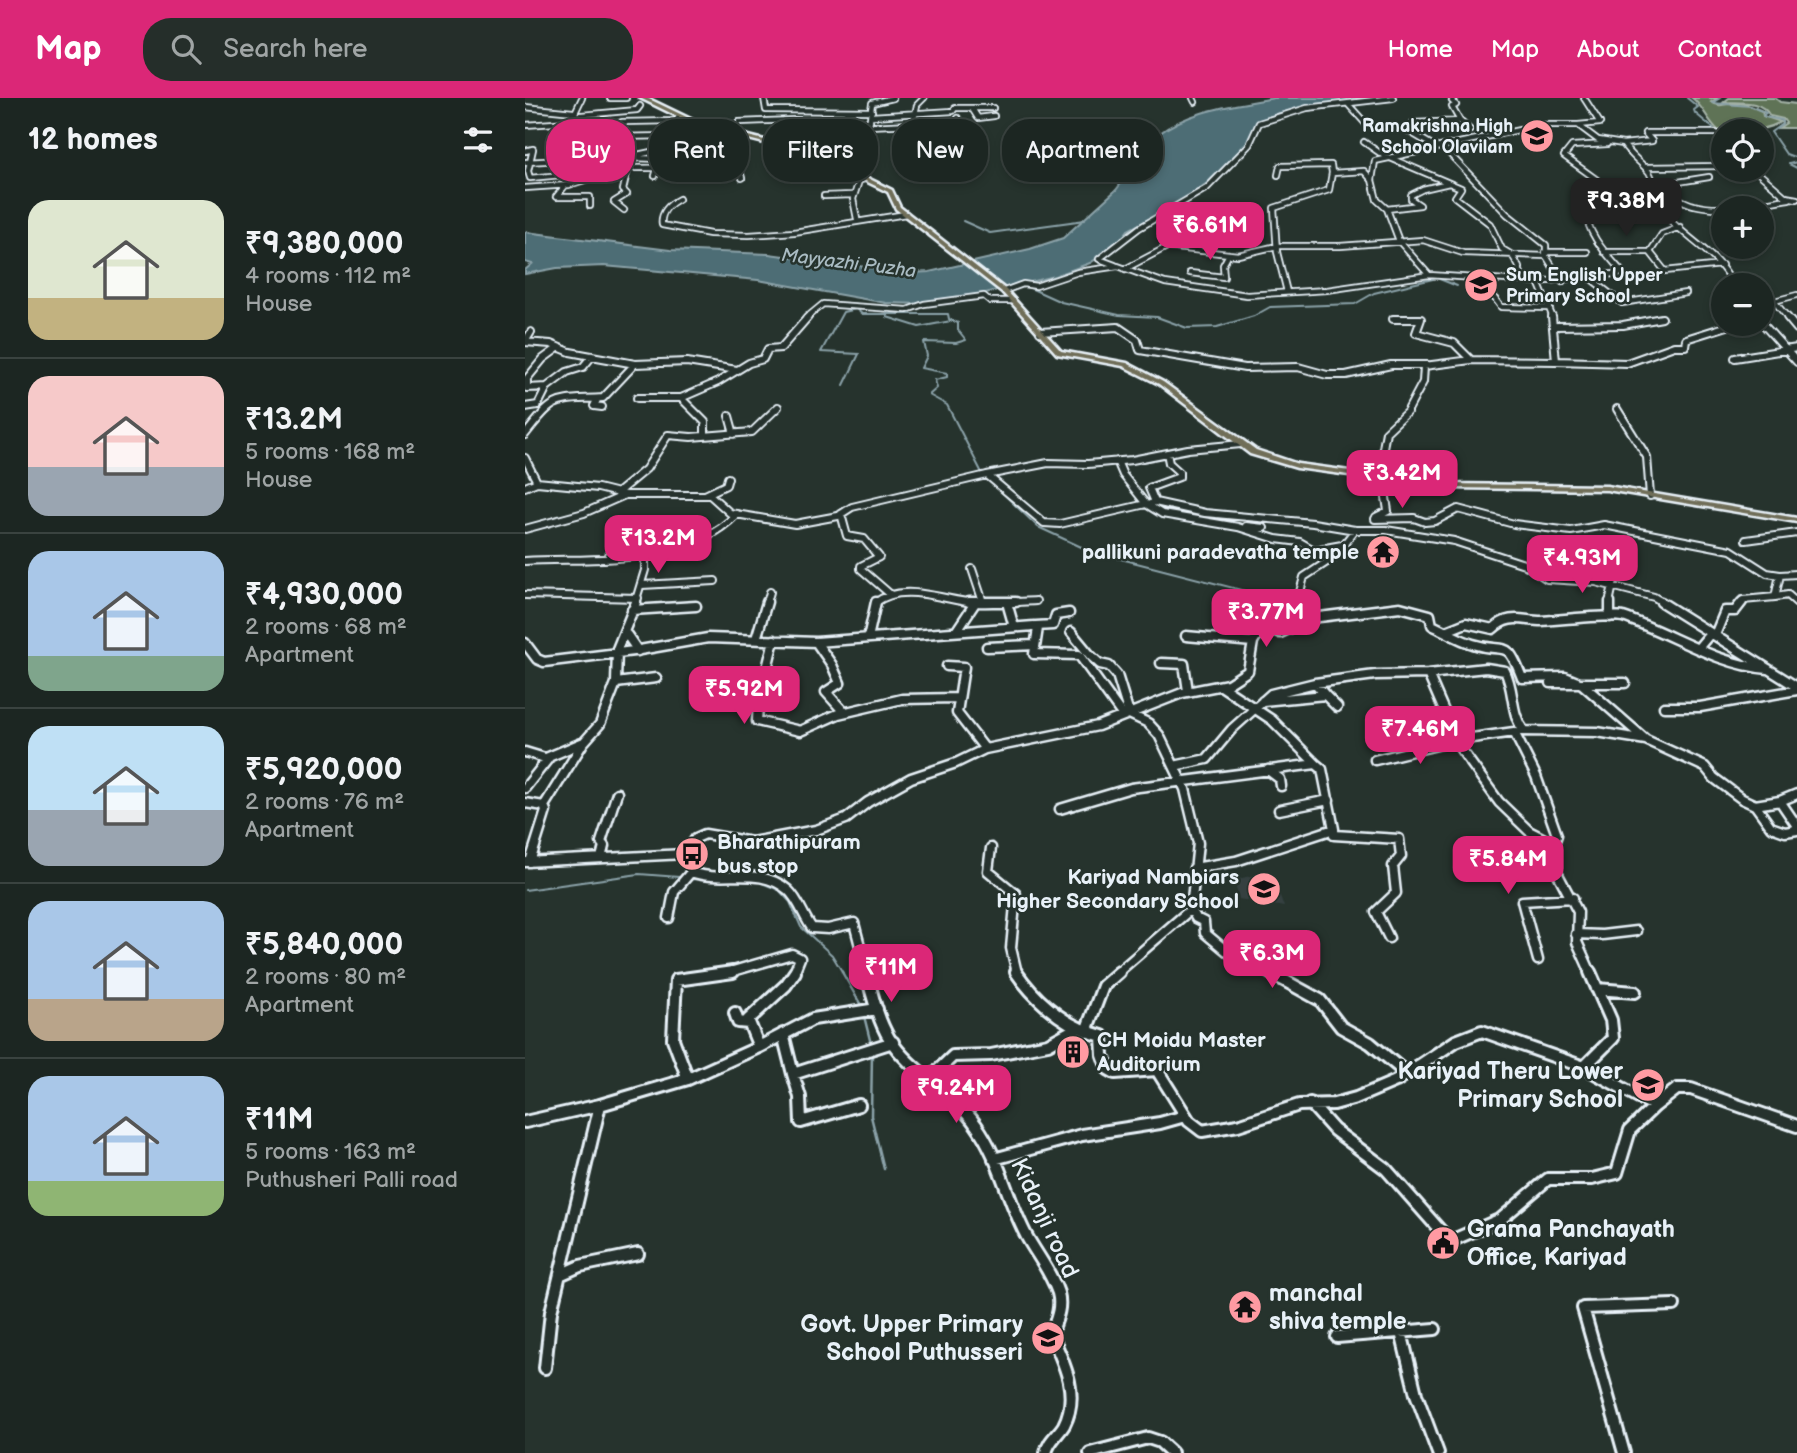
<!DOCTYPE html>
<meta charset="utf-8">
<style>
body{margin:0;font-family:"Balsamiq Sans",sans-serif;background:#252e2a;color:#f1f3f6;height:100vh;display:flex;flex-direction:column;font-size:26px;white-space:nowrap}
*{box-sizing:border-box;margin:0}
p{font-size:23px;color:#a0a5a5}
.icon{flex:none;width:38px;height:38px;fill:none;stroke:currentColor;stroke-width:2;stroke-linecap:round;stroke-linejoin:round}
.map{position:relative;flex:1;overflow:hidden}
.sheet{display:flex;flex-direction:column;background:#1c2622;width:525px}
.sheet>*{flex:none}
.banner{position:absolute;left:21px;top:21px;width:665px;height:63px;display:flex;gap:14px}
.tools{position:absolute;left:1186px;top:21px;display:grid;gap:14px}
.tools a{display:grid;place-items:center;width:63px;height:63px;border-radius:50%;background:#1c2622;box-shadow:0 4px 10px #0003,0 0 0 2px #3a4340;font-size:35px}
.price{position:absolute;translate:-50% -60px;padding:0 16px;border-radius:14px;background:#db2777;color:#fff;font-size:23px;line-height:46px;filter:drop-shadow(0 2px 4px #0008)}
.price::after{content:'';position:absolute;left:50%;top:42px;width:21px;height:16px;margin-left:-10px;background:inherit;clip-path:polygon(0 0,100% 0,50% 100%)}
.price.active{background:#222;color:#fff}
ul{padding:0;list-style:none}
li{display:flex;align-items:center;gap:21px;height:175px;padding:0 28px}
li+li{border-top:2px solid #3a4340}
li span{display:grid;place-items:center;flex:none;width:196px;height:140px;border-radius:21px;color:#555}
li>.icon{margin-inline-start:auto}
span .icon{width:84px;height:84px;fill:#fffc;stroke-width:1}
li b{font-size:30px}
h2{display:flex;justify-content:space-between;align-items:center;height:84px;padding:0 28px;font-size:30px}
.chip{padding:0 24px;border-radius:28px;background:#1c2622;box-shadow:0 4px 10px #0003,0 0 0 2px #3a4340;font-size:24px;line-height:63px}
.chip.active{background:#db2777;color:#fff}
header{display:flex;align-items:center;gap:42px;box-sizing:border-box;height:98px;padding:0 35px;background:#db2777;color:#fff}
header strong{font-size:33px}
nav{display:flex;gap:38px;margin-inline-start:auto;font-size:24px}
.search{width:490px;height:63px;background:#252e2a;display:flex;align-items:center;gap:18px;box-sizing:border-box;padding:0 24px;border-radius:28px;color:#a0a5a5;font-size:26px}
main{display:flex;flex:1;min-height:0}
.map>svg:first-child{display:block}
.built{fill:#344141}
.green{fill:#5f7356;stroke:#a4b2a7;stroke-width:2}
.water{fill:#4d6d74;stroke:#8ba2a9;stroke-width:2}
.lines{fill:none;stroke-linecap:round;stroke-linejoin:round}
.stream-far1{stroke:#8ba2a9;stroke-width:2}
.stream{stroke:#8ba2a9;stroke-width:2.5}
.minor-far3-casing{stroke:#e8f1f8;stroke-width:8}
.minor-far2-casing{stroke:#e8f1f8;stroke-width:10}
.minor-far1-casing{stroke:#e8f1f8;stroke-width:13}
.minor-casing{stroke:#e8f1f8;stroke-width:16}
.major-casing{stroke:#e8f1f8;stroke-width:5}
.minor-far3{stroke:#26332d;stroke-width:4.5}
.minor-far2{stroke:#26332d;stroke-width:6}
.minor-far1{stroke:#26332d;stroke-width:8}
.minor{stroke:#26332d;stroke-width:10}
.major{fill:#706e59;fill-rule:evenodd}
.labels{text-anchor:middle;stroke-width:5;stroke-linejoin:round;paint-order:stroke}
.far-poi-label{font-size:18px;font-weight:bold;fill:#e8f1f8;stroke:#26332d;text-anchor:end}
.far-water-label{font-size:19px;font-style:italic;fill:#aabcc3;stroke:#26332d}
.poi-label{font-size:21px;font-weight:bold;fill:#e8f1f8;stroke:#26332d;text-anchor:end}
.near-poi-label{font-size:24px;font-weight:bold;fill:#e8f1f8;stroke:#26332d;text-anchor:end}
.near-street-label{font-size:24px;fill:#e8f1f8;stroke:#26332d}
</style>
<header>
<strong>Map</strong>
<div class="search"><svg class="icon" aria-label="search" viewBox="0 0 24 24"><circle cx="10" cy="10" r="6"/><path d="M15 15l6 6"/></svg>Search here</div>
<nav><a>Home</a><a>Map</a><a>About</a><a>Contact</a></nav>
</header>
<main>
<section class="sheet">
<h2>12 homes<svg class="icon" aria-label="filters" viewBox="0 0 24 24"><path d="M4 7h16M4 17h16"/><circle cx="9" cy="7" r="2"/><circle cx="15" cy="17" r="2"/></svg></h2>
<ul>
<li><span style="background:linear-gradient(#dfe7d0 70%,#c2b280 0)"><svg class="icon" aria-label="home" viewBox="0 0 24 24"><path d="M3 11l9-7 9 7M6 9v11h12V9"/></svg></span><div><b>₹9,380,000</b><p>4 rooms · 112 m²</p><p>House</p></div></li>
<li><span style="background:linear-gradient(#f6c9c9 65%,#9aa5b1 0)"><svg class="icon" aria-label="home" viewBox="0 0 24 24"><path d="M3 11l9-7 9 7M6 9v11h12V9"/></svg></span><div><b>₹13.2M</b><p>5 rooms · 168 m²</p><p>House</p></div></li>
<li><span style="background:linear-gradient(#a9c7e8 75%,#7fa58c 0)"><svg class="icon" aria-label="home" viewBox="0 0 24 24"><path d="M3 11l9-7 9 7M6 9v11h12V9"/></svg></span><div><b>₹4,930,000</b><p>2 rooms · 68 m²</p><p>Apartment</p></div></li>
<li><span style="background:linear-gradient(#bfe0f5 60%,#9aa5b1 0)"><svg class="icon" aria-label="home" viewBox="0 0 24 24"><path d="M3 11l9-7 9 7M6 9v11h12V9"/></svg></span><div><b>₹5,920,000</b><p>2 rooms · 76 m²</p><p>Apartment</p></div></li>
<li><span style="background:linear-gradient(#a9c7e8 70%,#b9a48a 0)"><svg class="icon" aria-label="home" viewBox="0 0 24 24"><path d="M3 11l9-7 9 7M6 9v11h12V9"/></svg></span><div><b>₹5,840,000</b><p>2 rooms · 80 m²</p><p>Apartment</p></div></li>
<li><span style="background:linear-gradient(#a9c7e8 75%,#8fb573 0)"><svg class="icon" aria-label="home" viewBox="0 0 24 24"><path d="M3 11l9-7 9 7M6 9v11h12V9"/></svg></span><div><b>₹11M</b><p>5 rooms · 163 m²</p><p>Puthusheri Palli road</p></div></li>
</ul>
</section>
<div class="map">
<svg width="1272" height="1355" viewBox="0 0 1272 1355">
<rect width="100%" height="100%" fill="#26332d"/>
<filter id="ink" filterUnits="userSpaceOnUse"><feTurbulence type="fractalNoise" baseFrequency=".0143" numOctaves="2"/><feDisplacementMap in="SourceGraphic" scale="14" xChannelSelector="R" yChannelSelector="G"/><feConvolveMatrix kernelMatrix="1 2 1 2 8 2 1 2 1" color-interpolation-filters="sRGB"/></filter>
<g filter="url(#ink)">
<path class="built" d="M746 773 759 809 714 801 709 782Z"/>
<path class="green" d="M1167 0H1193L1186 4C1196 11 1203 4 1214 5 1222 6 1230 10 1237 13L1238 18 1256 24C1237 34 1215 35 1193 32 1182 22 1178 8 1167 0Z
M1204 0H1250L1255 4 1271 6 1272 30H1254L1261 25 1258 21 1245 18C1236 1 1215 5 1199 4Z"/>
<path class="water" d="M749 0H861L754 15 731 25 724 43 682 85 653 106 603 132 592 147 565 165 530 178 440 200 399 206 361 205 233 182 79 168 32 170 0 176V172L7 166 0 164V134L145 152 244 156 385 175 404 174 505 151 538 140 591 92 632 37C666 11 709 8 749 0Z"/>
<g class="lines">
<path class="stream-far1" d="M1162 0 1173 9 1169 12 1170 15 1189 31
M1195 0 1187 5 1225 8 1241 15 1238 17 1240 19 1257 22V26L1246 34 1261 56 1272 60
M1272 64 1264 66 1272 70
M438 123 465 135 560 122
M503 189 536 204 594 217 632 219 662 230 692 229 729 218 745 209 830 206 849 195 912 180 932 188
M362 215V219L394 229 426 223
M423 216 424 221 433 225V232L441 242 431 245 399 244 402 258 396 270 422 275V279L410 282 412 290 404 297 422 307 457 375
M319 287 334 256 296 254 318 214 331 211 337 216H422
M466 384 513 429 565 453 767 505
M163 781 185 782
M232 783 254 792 265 804 276 829 307 857 318 875
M0 792 114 776 154 779"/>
<path class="stream" d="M317 874 337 909
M339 918 346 946
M347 955 346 1018 359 1071"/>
<g class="minor-far3-casing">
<path id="minor-far3" d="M85 0H101
M239 0 241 12 347 13
M668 0 670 4
M930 0 927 3 931 7 927 9 935 23 945 32
M1059 0 1075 25 1053 27 1073 42 1098 46C1106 58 1117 65 1124 74 1132 88 1132 109 1143 120 1166 144 1193 156 1208 187
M823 6 842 27 880 31 912 50
M0 9 48 14
M448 12 453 20 469 18
M46 18 112 12 115 8
M347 18 428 13 430 10H468
M153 20 140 48V56L174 54 169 67
M214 24 270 22 339 25 345 22
M888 25 935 23
M388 26 402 28 437 25 433 20
M0 27 45 24
M179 28 210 27
M344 28 388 26 392 7 399 0
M44 29 87 28
M282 33 341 32
M145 38 87 39V28L97 24 151 23
M839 44 862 60
M1098 46 1127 43 1120 35H1191L1199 42
M197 49 198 39 202 34
M918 49 982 116 1021 147V158L1037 184
M140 51 112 57 103 70 214 69 217 80
M0 53 8 51 3 73 5 80 36 77 47 21 57 0
M334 56 323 45 326 39 338 35
M38 59 102 52
M863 59 936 90 930 99 965 126 977 151 987 157 993 167 998 181
M109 60 135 61 130 78
M304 63 348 51 337 38 344 28 347 5 368 0
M1 64 37 62
M1120 69 1199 68
M1230 72 1261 99 1272 101
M753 77 755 68 806 67 807 75
M1129 84H1153L1184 79
M40 88 31 99H65V108
M0 90 44 87 69 79 73 71H36
M1132 93C1146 94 1155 104 1169 107 1199 115 1234 105 1264 101
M299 98 327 97
M154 101C144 106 135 115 137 127L185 136 224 137 269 134 381 116
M862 111 895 107 886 101V97L898 91 924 85
M99 112 89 104 102 96 98 92 103 70
M332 121 328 101 334 83 339 81
M1020 154H1062
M1079 154H1125
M1125 154 1140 173 1197 167
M1125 154 1137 136 1155 129
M590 167 574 161 614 130 682 90 724 47 734 25 782 10 868 0
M600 171 642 149 713 157 752 148H815L898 142 938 155 1021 158
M665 175 699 179 698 167 704 156
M904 177 874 143 862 111 852 102 847 82 850 63 1017 27H1053
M1065 180 1097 205 1161 195
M956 182 976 209 1025 210
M479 193 498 186 511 188 553 174 593 168 640 185 722 197 802 192 904 177 1013 184
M762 194 752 154 749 110 804 92 807 75 839 73 847 82
M281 220 298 206 382 212 399 206 459 198 465 203H488
M1028 220 1013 184 1098 175C1080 154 1064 139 1059 110H1066L1069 103 1086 102V92L1039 58 1047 48 1082 46
M1263 220 1249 203 1272 197"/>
</g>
<g class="minor-far2-casing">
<path id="minor-far2" d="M1262 219 1272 231
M868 221H896L891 235 929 245 946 262
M1237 225 1272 264
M1032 228 1098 227 1137 220
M515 234 593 229 612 242 615 252 720 270 773 269 802 277H821L866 267H902
M0 244 26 246 45 254 110 266 162 264 212 272
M0 244 6 234
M1210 260 1272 250
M1031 263 1102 265 1149 248H1160L1161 241 1209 226
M0 283 18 261 33 250
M22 289 42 274 58 269 67 258
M112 300H156
M72 302 69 308 77 309
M0 309 13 307 22 289 2 290V283
M1092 311 1122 359 1125 398
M204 318 209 336
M0 337C31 297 29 303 78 300L110 266
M180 338V324L156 300 193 284 224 265 238 261 243 251 256 250 283 219
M716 346 663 351 607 362 563 366 523 365 462 377 519 425 535 426 621 406 637 416 713 429 751 441 775 444 789 452 817 447
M0 360 12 384 0 389
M592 363 598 377 621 406
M856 379 855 366 861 334 882 314 898 284 899 268 946 262 1031 263 1027 219
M12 384 73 390 101 397H185L205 415 270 426 313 418 327 409 462 377
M92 395 121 371 143 337 166 339 227 334 253 309
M180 397 201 387 203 380
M630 404 680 415 788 425 830 432H861L929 443 999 466 1022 481 1071 484 1129 499 1139 505
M625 406 630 404 624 390 654 379V374L644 365 642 355
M316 416 322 438 339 441 354 459 336 468V471L366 497
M851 419 863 413 859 386 862 379
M850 421 889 420 900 424 910 423 933 411 989 426 1046 433 1079 427 1206 452 1242 475 1255 477
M721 428 739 430
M0 431 59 415 100 397
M1221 442 1272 435
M84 457 98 442 111 437
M0 463C69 459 159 470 212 416
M447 471 458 504
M1012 474 1023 469 1038 451
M117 487 190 483
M0 497 113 500
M1250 499 1263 497 1272 505
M110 505 120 472V455
M242 505 245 494
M350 505C378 483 419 503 451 505 470 506 491 504 511 503
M772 505 779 479 808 460 830 432
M1084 505 1092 469
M1216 505 1218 502 1250 499 1255 477 1272 476"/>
</g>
<g class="minor-far1-casing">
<path id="minor-far1" d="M444 504H491
M1085 504V519
M1136 504 1272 589
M483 508 489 529
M107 512 171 508
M770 522 875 509 905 517 907 527C920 533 934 542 948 546 982 557 981 538 997 580L1040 579 1057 586 1121 642 1180 669 1189 680 1217 701 1230 707 1246 729 1260 734 1272 732
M511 528 528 527 531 517 544 515
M432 532 450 505
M921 533 941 525 968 531C984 515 998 523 1017 523 1033 522 1086 516 1098 519 1146 535 1192 567 1243 571
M546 534 565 557 575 566 584 568 592 577 604 616 623 625 634 637 660 691 673 745 666 811 671 820 679 824 680 835 704 855 748 875
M661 538 728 544
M343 540 351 504
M96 541 102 537 113 553
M231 541 242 504
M249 542 237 591 242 602 233 607 232 623 275 633 313 616 377 601 432 600
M291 544 307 567 315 585 301 594 319 614
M0 545 12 561 19 564 109 553 183 540 291 544 509 528 513 530 509 556 554 557 598 618
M462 549 510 547
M1174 549 1184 537H1190L1200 513H1210L1217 504
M636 565 659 566 663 593
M422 568 439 569 432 615 460 651
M903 576 961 570 980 573C990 593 985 615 999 633
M91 585 131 580
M1026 585H1100
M696 588 747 622 791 666
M800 597 812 609
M738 603 800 597 790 585
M1139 609H1175L1272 592
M996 633 1072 634 1121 642
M0 654 23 661 0 690
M21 660 59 644 75 626 91 585 92 551 111 504
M850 662 933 642 989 634 1011 678 1032 737 1029 746
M649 668 682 661 707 631 746 596 790 585 850 577 903 576 935 650 974 704 1004 733 1029 746 1027 765 1053 814 1052 844 1066 875
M743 672 755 681 756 688
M1255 703 1272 728
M0 705 19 708 21 713 5 764
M1230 707 1255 703 1272 696
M19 708 57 647
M535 711 606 690 791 666 797 671 809 731 711 763 669 770
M754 712 804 702
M809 731V737L874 741 876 758 868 768 871 795 851 814 864 840
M466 750 463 773 491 796 486 850 492 875
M160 756 166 774C198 786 234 767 263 792 274 802 278 818 287 830L303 831 329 825 342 875
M160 756 171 740 180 736 227 744 291 732 321 721 343 704 386 680 431 665 460 651 573 628 657 595 703 586 723 573 728 544 734 534 748 532 755 535 766 530 773 504
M76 760 79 748 76 744 92 695
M0 764 160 756
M144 820 149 794 166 774
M1051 836 1077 837 1111 833
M1013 862 997 803 1048 800
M201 875 267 856 275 860 269 875
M592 875 666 811"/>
</g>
<g class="minor-casing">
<path id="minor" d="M341 874C347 895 352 920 364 940 385 974 427 993 451 1027 475 1060 482 1102 502 1139 512 1157 526 1174 533 1195 537 1210 531 1222 526 1236 539 1265 555 1296 539 1327 533 1337 523 1343 521 1355
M491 874C508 899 535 924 564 934
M594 874 578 888 563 928 564 934 577 938 578 957 583 971 590 975 632 972 664 1023 677 1033 713 1027 774 1007 809 1006 831 1000 871 983 931 943 957 933 1059 969 1130 1008 1152 991H1166L1272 1028
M744 874 795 902 816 929 845 945 882 976
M1072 891 1110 894
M210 915 213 924 224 925
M258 936 268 976
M234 949 288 921 352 911
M1059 969 1088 940 1086 922 1065 874
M405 980 428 958 466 957 523 946 552 930
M163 981 148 941 151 882 208 874
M163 981 234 949 223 922 261 887 270 874
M785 1005 809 1032 861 1071 921 1139 928 1142 976 1121 1023 1081H1067L1092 1075 1105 1032 1130 1008
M334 1007 276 1024 275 999 268 976 368 944
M0 1024 75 1007
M469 1061 557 1037 635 1025 660 1018
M37 1176 55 1168 113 1156
M876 1234 891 1296 913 1355
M812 1239 910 1231
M20 1270 26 1214 75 1007 163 981
M565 1355 623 1340 635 1344 647 1355
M1099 1355 1058 1210 1149 1207"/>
</g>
<g class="major-casing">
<path id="major" d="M115 0H122L176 26 279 52 306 62 367 92 375 109 481 192 536 253 602 265 638 284 731 352 773 366 921 386 1082 388 1272 420V424L1082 392 921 390 772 370 725 356 634 286 598 268 532 256 477 194 371 111 363 94 302 64 275 54 172 28Z"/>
</g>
<use href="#minor-far3" class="minor-far3"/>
<use href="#minor-far2" class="minor-far2"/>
<use href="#minor-far1" class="minor-far1"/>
<use href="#minor" class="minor"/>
<use href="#major" class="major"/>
</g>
</g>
<defs>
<g id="school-disc" transform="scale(1.75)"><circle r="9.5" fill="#ff9aa2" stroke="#26332d"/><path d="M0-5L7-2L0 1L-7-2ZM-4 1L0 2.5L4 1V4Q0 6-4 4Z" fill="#111"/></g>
<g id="temple-disc" transform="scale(1.75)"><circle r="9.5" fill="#ff9aa2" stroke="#26332d"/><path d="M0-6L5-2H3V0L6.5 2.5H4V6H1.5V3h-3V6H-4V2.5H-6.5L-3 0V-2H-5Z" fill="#111"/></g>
<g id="bus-disc" transform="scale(1.75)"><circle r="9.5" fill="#ff9aa2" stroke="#26332d"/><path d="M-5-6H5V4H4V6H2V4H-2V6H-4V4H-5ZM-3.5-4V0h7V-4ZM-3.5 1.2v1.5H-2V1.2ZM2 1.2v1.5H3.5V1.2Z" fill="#111"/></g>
<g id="building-disc" transform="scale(1.75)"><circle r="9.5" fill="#ff9aa2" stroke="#26332d"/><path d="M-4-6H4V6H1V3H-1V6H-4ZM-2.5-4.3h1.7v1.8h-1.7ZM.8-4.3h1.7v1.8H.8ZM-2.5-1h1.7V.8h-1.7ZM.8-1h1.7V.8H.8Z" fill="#111"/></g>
<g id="civic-disc" transform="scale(1.75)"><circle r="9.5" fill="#ff9aa2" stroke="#26332d"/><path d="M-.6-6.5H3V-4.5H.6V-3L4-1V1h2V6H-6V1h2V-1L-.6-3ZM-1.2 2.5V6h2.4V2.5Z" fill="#111"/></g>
</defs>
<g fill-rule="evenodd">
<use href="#school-disc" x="1012" y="38"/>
<use href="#school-disc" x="956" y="187"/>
<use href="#temple-disc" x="858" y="454"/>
<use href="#bus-disc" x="167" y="756"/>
<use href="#school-disc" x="739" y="791"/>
<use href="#building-disc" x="548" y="954"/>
<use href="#school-disc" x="1123" y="987"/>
<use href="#civic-disc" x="918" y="1145"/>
<use href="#temple-disc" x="720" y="1209"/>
<use href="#school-disc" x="523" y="1240"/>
</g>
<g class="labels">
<g class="far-poi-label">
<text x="988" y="34">Ramakrishna High<tspan x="988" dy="21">School Olavilam</tspan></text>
<text x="981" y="183" text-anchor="start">Sum English Upper<tspan x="981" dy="21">Primary School</tspan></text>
</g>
<g class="far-water-label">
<text transform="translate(324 164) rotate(7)" y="7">Mayyazhi Puzha</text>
</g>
<g class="poi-label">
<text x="834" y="461">pallikuni paradevatha temple</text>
<text x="192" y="751" text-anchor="start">Bharathipuram<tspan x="192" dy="24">bus stop</tspan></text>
<text x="714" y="786">Kariyad Nambiars<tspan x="714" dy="24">Higher Secondary School</tspan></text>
<text x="572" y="949" text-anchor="start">CH Moidu Master<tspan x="572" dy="24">Auditorium</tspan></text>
</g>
<g class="near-poi-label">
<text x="1098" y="981">Kariyad Theru Lower<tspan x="1098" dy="28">Primary School</tspan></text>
<text x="942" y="1139" text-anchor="start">Grama Panchayath<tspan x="942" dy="28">Office, Kariyad</tspan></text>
<text x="744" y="1203" text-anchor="start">manchal<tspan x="744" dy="28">shiva temple</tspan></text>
<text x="498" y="1234">Govt. Upper Primary<tspan x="498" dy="28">School Puthusseri</tspan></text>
</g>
<g class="near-street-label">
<text transform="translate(520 1120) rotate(65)" y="8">Kidanji road</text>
</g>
</g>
</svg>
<div class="tools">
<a><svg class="icon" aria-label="locate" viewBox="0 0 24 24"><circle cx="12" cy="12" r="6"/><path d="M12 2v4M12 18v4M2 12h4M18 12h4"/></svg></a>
<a>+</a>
<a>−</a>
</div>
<b class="price active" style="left:1101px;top:140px">₹9.38M</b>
<b class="price" style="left:685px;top:164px">₹6.61M</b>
<b class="price" style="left:877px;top:412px">₹3.42M</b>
<b class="price" style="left:133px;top:477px">₹13.2M</b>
<b class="price" style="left:1057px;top:497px">₹4.93M</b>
<b class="price" style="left:741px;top:551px">₹3.77M</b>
<b class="price" style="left:219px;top:628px">₹5.92M</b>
<b class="price" style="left:895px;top:668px">₹7.46M</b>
<b class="price" style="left:983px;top:798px">₹5.84M</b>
<b class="price" style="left:747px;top:892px">₹6.3M</b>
<b class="price" style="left:366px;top:906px">₹11M</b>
<b class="price" style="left:431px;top:1027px">₹9.24M</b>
<div class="banner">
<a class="chip active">Buy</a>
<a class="chip">Rent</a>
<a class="chip">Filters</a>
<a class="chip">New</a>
<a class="chip">Apartment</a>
</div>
</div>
</main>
